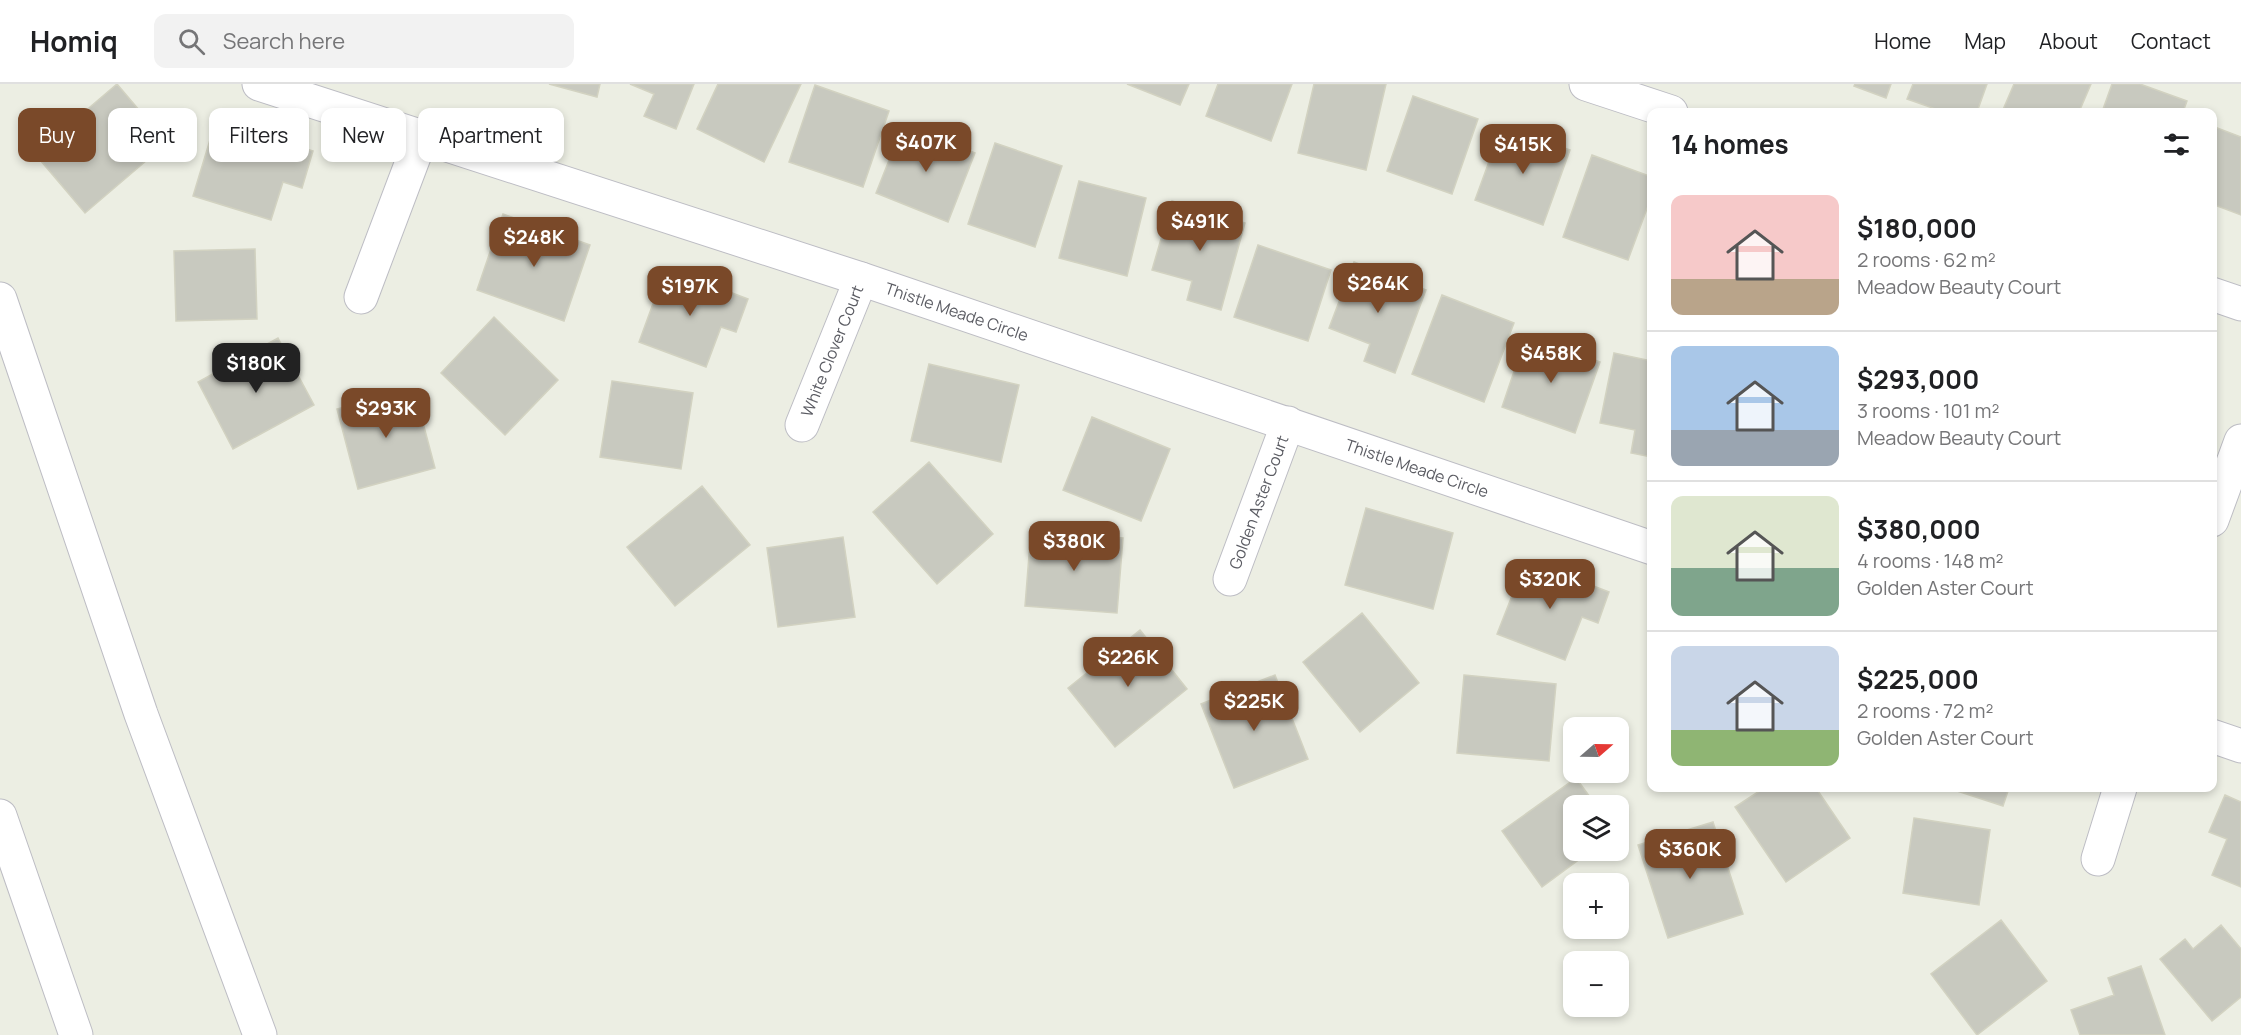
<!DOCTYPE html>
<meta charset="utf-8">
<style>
body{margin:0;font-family:Manrope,sans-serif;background:#f2f2f2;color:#202124;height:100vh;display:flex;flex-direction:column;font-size:22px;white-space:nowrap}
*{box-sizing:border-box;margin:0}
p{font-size:20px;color:#757577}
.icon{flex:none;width:33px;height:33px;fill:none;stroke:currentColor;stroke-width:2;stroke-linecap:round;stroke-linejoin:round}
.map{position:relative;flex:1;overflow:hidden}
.side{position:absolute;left:1647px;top:24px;width:570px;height:684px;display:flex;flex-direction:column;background:#fff;border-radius:12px;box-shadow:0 3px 9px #0003}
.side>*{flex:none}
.guide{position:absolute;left:18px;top:24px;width:570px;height:54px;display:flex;gap:12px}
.needle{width:39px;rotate:70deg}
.fabs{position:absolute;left:1563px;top:633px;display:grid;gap:12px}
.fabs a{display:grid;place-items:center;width:66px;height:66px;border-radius:12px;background:#fff;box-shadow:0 3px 9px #0003;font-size:30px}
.price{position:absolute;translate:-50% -51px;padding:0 14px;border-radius:12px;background:#7a4929;color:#fff;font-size:20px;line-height:39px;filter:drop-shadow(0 2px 3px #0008)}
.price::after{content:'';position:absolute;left:50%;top:36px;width:18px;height:14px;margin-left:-9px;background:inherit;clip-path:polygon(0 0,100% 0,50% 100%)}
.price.active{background:#222;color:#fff}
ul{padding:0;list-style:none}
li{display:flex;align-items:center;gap:18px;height:150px;padding:0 24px}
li+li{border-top:2px solid #e0e0e0}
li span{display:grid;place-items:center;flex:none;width:168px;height:120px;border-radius:12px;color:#555}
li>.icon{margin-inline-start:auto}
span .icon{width:72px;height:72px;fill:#fffc;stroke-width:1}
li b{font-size:26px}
h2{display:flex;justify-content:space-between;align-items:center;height:72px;padding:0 24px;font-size:26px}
.tag{padding:0 21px;border-radius:12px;background:#fff;box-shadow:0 3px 9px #0003;font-size:21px;line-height:54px}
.tag.active{background:#7a4929;color:#fff}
header{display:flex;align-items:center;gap:36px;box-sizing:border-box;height:84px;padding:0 30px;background:#fff;border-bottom:2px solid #e0e0e0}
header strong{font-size:28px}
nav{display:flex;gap:33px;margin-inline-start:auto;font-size:21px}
.search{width:420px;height:54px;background:#f2f2f2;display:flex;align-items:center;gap:15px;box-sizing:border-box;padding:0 21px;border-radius:12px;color:#757577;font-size:22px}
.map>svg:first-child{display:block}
.building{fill:#c8c9bf;stroke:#d2d2c1;stroke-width:1.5}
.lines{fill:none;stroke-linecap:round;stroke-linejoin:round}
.minor-casing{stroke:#bdbdc4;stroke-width:35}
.minor{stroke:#fff;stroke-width:33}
.labels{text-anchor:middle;stroke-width:6;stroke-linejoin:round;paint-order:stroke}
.street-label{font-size:16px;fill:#5b5c63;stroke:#fff}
</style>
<header>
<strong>Homiq</strong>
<div class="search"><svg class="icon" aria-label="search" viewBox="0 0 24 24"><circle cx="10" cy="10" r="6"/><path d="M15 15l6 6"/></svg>Search here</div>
<nav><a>Home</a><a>Map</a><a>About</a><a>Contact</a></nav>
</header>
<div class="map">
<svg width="2241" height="951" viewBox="0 0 2241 951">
<rect width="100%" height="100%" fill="#eceee3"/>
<path class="building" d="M117 0 167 59 85 129 35 70Z
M549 0H600L597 13Z
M630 0H694L676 45 644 32 654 10Z
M718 0H801L764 78 697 45Z
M1127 0H1189L1180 21Z
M1218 0H1292L1271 57 1206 32Z
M1314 0H1386L1366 86 1298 69Z
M1855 0H1891L1886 14 1854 2Z
M1913 0H1987L1977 28H1944L1907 15Z
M2014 0H2091L2079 28H2002Z
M2112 0H2140L2187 17 2183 28H2102Z
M815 1 889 27 863 103 789 78Z
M1413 12 1478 35 1452 110 1387 87Z
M216 36 313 67 302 104 283 98 271 136 193 112Z
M903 41 975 69 948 138 876 109Z
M1502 42 1570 66 1543 141 1475 116Z
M2212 42 2241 53V131L2212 120Z
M995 59 1062 82 1035 163 968 140Z
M1592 71 1652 93V111L1628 176 1563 153Z
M1079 97 1146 114 1127 192 1059 174Z
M1172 117 1245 139 1221 226 1187 216 1192 197 1152 186Z
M503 130 590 161 564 237 477 206Z
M1258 161 1331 186 1308 257 1234 233Z
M255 165 257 235 176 237 174 167Z
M1354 178 1426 206 1395 289 1364 277 1370 260 1329 244Z
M666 184 748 215 736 248 721 243 706 283 639 258Z
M1442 211 1514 239 1484 318 1412 290Z
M494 233 558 296 505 351 441 289Z
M1526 252 1600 278 1575 349 1502 323Z
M278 254 314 321 233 365 198 298Z
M1614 269 1652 277V373L1631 369 1635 346 1600 339Z
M929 280 1019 301 1001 378 911 357Z
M612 297 693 309 681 385 600 373Z
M414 305 435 384 358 405 337 325Z
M1092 333 1170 365 1141 437 1063 406Z
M929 378 993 450 937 500 873 428Z
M702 402 750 461 675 522 627 463Z
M1366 424 1453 449 1433 525 1345 501Z
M1031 446 1123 454 1117 529 1025 522Z
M843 453 855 533 778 543 767 464Z
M1526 476 1609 508 1598 539 1582 533 1565 576 1497 550Z
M1362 529 1419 599 1360 648 1303 578Z
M1140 546 1187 605 1115 663 1068 604Z
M1275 591 1308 675 1234 704 1201 620Z
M1464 591 1556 600 1549 677 1457 669Z
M1576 694 1595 720 1574 722V766H1592L1542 803 1502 747Z
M1764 704H1816L1850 754 1786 798 1735 723Z
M1948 704H2009L2003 722Z
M2225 711 2241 718V803L2212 791 2227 755 2209 748Z
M1914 734 1990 746 1979 821 1903 809Z
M1713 738 1743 830 1668 854 1638 761Z
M2001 836 2047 897 1977 951 1931 890Z
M2221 841 2241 865V913L2212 937 2160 875 2185 855 2193 865Z
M2141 882 2165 951H2080L2071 926 2114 911 2108 894Z"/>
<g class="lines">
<g class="minor-casing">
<g id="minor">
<path id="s1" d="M259 0 861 195 1652 464"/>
<path d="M1586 0 1671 28"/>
<path d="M2212 210 2241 220"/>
<path d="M361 213 421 54"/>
<path d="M0 215 141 630 260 951"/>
<path id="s2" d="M802 341 861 195"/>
<path d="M2212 436 2241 357"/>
<path id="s3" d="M1230 495 1288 339"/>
<path d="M2212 652 2241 662"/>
<path d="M0 732 76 951"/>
<path d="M2098 775 2120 704"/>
</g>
</g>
<use href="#minor" class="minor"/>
</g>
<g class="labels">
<g class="street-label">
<text dy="6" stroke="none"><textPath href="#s1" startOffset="734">Thistle Meade Circle</textPath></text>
<text dy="6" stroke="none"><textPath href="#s2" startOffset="80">White Clover Court</textPath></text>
<text dy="6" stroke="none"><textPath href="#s1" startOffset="1220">Thistle Meade Circle</textPath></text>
<text dy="6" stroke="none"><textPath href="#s3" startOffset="82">Golden Aster Court</textPath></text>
</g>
</g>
</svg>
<div class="fabs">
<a><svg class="needle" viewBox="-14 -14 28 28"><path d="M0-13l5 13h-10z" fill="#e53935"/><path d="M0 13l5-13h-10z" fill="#757577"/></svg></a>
<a><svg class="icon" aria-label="layers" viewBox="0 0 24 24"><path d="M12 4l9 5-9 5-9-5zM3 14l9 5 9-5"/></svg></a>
<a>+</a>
<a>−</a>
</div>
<b class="price" style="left:926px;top:89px">$407K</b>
<b class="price" style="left:1523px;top:91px">$415K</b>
<b class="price" style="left:1200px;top:168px">$491K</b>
<b class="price" style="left:534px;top:184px">$248K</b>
<b class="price" style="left:1378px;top:230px">$264K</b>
<b class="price" style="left:690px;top:233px">$197K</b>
<b class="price" style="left:1551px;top:300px">$458K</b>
<b class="price active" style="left:256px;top:310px">$180K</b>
<b class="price" style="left:386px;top:355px">$293K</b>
<b class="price" style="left:1074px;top:488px">$380K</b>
<b class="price" style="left:1550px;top:526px">$320K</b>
<b class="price" style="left:1128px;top:604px">$226K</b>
<b class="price" style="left:1254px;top:648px">$225K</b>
<b class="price" style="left:1690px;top:796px">$360K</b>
<div class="guide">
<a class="tag active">Buy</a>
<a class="tag">Rent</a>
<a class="tag">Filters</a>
<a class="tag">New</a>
<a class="tag">Apartment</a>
</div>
<section class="side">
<h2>14 homes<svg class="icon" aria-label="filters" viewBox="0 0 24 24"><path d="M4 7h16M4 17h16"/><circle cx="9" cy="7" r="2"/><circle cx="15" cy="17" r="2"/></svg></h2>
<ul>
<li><span style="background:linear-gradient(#f6c9c9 70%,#b9a48a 0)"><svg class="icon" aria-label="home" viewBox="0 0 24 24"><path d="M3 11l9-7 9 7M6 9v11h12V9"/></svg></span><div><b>$180,000</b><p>2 rooms · 62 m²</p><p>Meadow Beauty Court</p></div></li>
<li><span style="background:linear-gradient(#a9c7e8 70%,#9aa5b1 0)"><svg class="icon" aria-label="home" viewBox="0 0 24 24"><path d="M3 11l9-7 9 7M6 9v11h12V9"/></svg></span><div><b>$293,000</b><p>3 rooms · 101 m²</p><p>Meadow Beauty Court</p></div></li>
<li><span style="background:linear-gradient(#dfe7d0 60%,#7fa58c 0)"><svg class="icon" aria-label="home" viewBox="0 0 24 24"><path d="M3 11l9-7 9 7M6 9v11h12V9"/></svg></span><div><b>$380,000</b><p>4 rooms · 148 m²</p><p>Golden Aster Court</p></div></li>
<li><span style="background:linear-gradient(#c9d6e8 70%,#8fb573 0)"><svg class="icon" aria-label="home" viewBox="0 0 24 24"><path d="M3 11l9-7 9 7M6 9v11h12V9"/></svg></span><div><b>$225,000</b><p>2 rooms · 72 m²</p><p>Golden Aster Court</p></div></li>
</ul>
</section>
</div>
